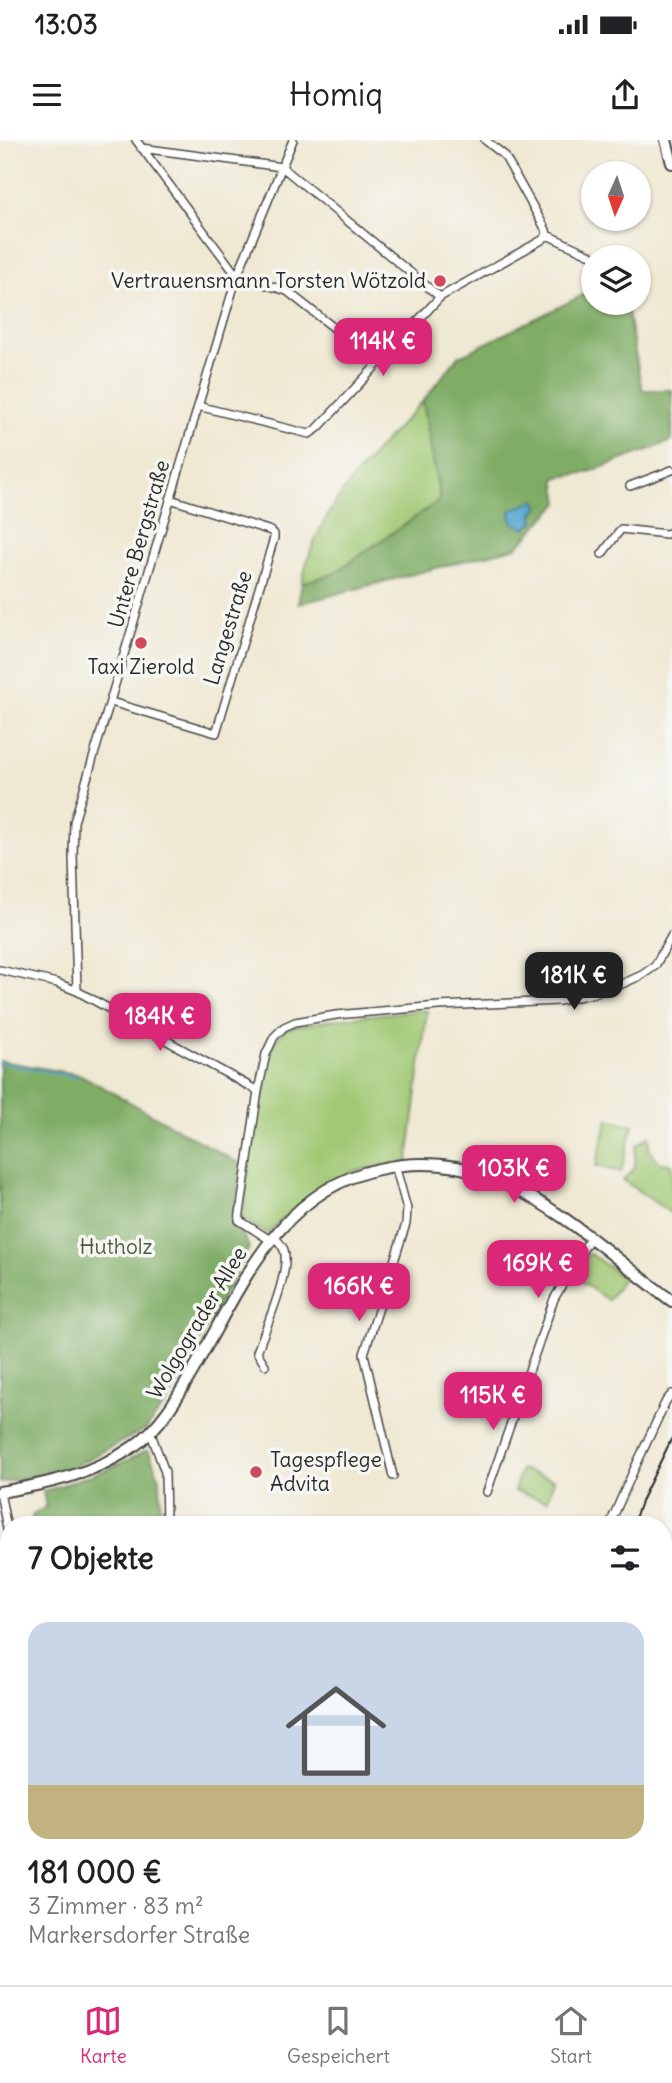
<!DOCTYPE html>
<html lang="de">
<meta charset="utf-8">
<style>
body{margin:0;font-family:Delius,sans-serif;background:#f6f6f6;color:#202124;height:100vh;display:flex;flex-direction:column;font-size:26px;white-space:nowrap}
*{box-sizing:border-box;margin:0}
p{font-size:23px;color:#757577}
.icon{flex:none;width:38px;height:38px;fill:none;stroke:currentColor;stroke-width:2;stroke-linecap:round;stroke-linejoin:round}
.map{position:relative;flex:1;overflow:hidden}
.sheet{position:absolute;left:0px;top:1376px;width:672px;height:471px;display:flex;flex-direction:column;background:#fff;border-radius:28px 28px 0 0;box-shadow:0 2px 5px #0004}
.sheet>*{flex:none}
.needle{width:46px;rotate:183deg}
.tools{position:absolute;left:581px;top:21px;display:grid;gap:14px}
.tools a{display:grid;place-items:center;width:70px;height:70px;border-radius:50%;background:#fff;box-shadow:0 2px 5px #0004;font-size:35px}
.price{position:absolute;translate:-50% -60px;padding:0 16px;border-radius:14px;background:#db2777;color:#fff;font-size:23px;line-height:46px;filter:drop-shadow(0 2px 4px #0008)}
.price::after{content:'';position:absolute;left:50%;top:42px;width:21px;height:16px;margin-left:-10px;background:inherit;clip-path:polygon(0 0,100% 0,50% 100%)}
.price.active{background:#222;color:#fff}
ul{padding:0;list-style:none}
li{display:grid;align-content:center;gap:14px;height:371px;padding:0 28px}
li+li{border-top:2px solid #e0e0e0}
li span{display:grid;place-items:center;height:217px;border-radius:21px;color:#555}
li>.icon{margin-inline-start:auto}
span .icon{width:126px;height:126px;fill:#fffc;stroke-width:1}
li b{font-size:30px}
h2{display:flex;justify-content:space-between;align-items:center;height:84px;padding:0 28px;font-size:30px}
.status{display:flex;justify-content:space-between;align-items:center;height:49px;padding:0 35px;background:#fff;direction:ltr}
.status svg{height:19px;fill:currentColor}
header{display:flex;justify-content:space-between;align-items:center;height:91px;padding:0 28px;background:#fff;font-size:32px;font-weight:600}
.menu{display:flex;justify-content:space-around;align-items:center;height:98px;border-top:2px solid #e0e0e0;background:#fff;font-size:19px;color:#757577}
.menu a{display:grid;justify-items:center;gap:4px}
.menu .active{color:#db2777}
.map>svg:first-child{display:block}
.green{fill:#a1c974;stroke:#667a50;stroke-width:2}
.forest{fill:#80ad66;stroke:#566c48;stroke-width:2}
.water{fill:#56a7d0;stroke:#40697e;stroke-width:2}
.lines{fill:none;stroke-linecap:round;stroke-linejoin:round}
.stream{stroke:#56a7d0;stroke-width:2}
.minor-casing{stroke:#484744;stroke-width:10}
.secondary-casing{stroke:#484744;stroke-width:14}
.minor{stroke:#fff;stroke-width:7}
.secondary{stroke:#fff;stroke-width:10}
.tram{stroke:#2b2b2b;stroke-width:2}
.poi-dot{fill:#d1495b;stroke:#f6f6f2;stroke-width:2.5}
.labels{text-anchor:middle;stroke-width:7;stroke-linejoin:round;paint-order:stroke}
.poi-label{font-size:21px;fill:#2b2b2b;stroke:#f6f6f2;text-anchor:end}
.street-label{font-size:21px;fill:#2b2b2b;stroke:#f6f6f2}
.park-label{font-size:21px;fill:#4e5a41;stroke:#f6f6f2}
</style>
<div class="status"><b>13:03</b><svg viewBox="0 0 49 12"><path d="M0 12V9h3v3zM5 12V6h3v6zM10 12V3h3v9zM15 12V0h3v12zM26 1h20v11H26zM47 4h2v5h-2z"/></svg></div>
<header><svg class="icon" aria-label="menu" viewBox="0 0 24 24"><path d="M4 6h16M4 12h16M4 18h16"/></svg>Homiq<svg class="icon" aria-label="share" viewBox="0 0 24 24"><path d="M12 15V3M7 8l5-5 5 5M5 13v7h14v-7"/></svg></header>
<div class="map">
<svg width="672" height="1845" viewBox="0 0 672 1845">
<rect width="100%" height="100%" fill="#f6f6f2"/>
<filter id="ink" filterUnits="userSpaceOnUse"><feTurbulence type="fractalNoise" baseFrequency=".0143" numOctaves="2"/><feDisplacementMap in="SourceGraphic" scale="14" xChannelSelector="R" yChannelSelector="G"/><feConvolveMatrix kernelMatrix="1 2 1 2 8 2 1 2 1" color-interpolation-filters="sRGB"/></filter>
<filter id="wash" filterUnits="userSpaceOnUse"><feTurbulence type="fractalNoise" baseFrequency=".00686" numOctaves="4" result="noise"/><feDisplacementMap in="SourceGraphic" scale="28" xChannelSelector="R" yChannelSelector="G"/><feGaussianBlur stdDeviation="1.57" result="paint"/><feColorMatrix in="noise" values="0 0 0 0 0 0 0 0 0 0 0 0 0 0 0 0 0 1.4 0 .05"/><feComposite in="paint" operator="in"/></filter>
<g filter="url(#wash)">
<rect width="100%" height="100%" fill="#efe8d2"/>
<path class="green" d="M423 261 440 360 333 434 302 443C315 369 374 313 423 261Z
M427 870 408 1022 354 1031 281 1080 268 1094 243 1079C248 1040 257 914 284 891 289 887 298 886 304 885 345 876 386 874 427 870Z
M608 979 633 985 621 1032 596 1026Z
M649 996 650 1005 648 1007 660 1023 672 1024V1074L623 1040 635 1028 636 1006Z
M591 1114 623 1138 608 1160 577 1139 583 1132 578 1126 587 1115Z
M521 1329 554 1340 547 1361 514 1351Z
M0 1496 9 1503V1660L1 1659 0 1656Z
M0 1674 9 1675V1765H0Z
M663 1699 672 1708 671 1845H657L647 1838H663Z
M0 1819H9V1838H121L110 1845H0Z
M347 1838H470L465 1845H353Z"/>
<path class="forest" d="M593 150V163H626L640 240 643 250H672V301L592 331 555 338 559 363 517 407 298 464 302 443 333 434 440 360 423 261 458 217Z
M0 921 81 935 242 1025 231 1086C242 1090 245 1097 249 1108L178 1240 163 1267 146 1289 73 1327 0 1343Z
M148 1310 160 1339 161 1384H33L32 1375 46 1367 43 1352 113 1327Z"/>
<path class="water" d="M535 360 539 367 533 373 534 382 526 388C515 385 510 383 510 371Z"/>
<g class="lines">
<path class="stream" d="M0 923 77 937
M0 1829 9 1831
M29 1838 35 1845
M99 1845 115 1838"/>
</g>
</g>
<g filter="url(#ink)">
<g class="lines">
<g class="minor-casing">
<path id="minor" d="M136 0 237 136
M485 0 504 15 546 90 547 95
M141 8 282 27 440 157
M547 95 595 117
M237 136 287 151 348 199
M198 266 309 294 318 288 440 157 542 100 547 95
M630 346 672 330
M602 414 621 389 666 394 672 392
M111 562 216 593 274 398V394L271 391 170 359
M0 830 57 843 77 851 258 951
M77 851 73 715 74 682 237 136 293 0
M270 1100 239 1080 258 951 266 914 274 897 284 887 295 882 336 875 438 866 559 861 595 853 613 848 642 835 655 826 672 795
M265 1225 257 1212C265 1189 291 1132 284 1110 282 1105 277 1100 274 1096
M150 1291 165 1332 166 1384
M393 1336 364 1214 406 1084 407 1069 395 1025
M0 1352 9 1399
M487 1352 554 1159 590 1098
M610 1384 632 1334 666 1261 672 1254
M663 1461 666 1454
M663 1524 672 1500
M663 1637 672 1652
M0 1666 9 1668
M206 1845 207 1838"/>
</g>
<g class="secondary-casing">
<path id="secondary" d="M666 0 672 23
M0 1352C46 1344 95 1334 134 1306 161 1287 179 1255 195 1227 241 1147 279 1050 379 1029 419 1020 461 1023 498 1040 563 1069 616 1120 672 1161"/>
</g>
<use href="#minor" class="minor"/>
<use href="#secondary" class="secondary"/>
<path class="tram" d="M633 1384 642 1359 672 1298
M663 1684 672 1696"/>
</g>
</g>
<g class="poi-dot">
<circle cx="440" cy="141" r="7"/>
<circle cx="141" cy="503" r="7"/>
<circle cx="256" cy="1332" r="7"/>
</g>
<g class="labels">
<g class="poi-label">
<text x="426" y="148">Vertrauensmann Torsten Wötzold</text>
<text x="141" y="534" text-anchor="middle">Taxi Zierold</text>
<text x="270" y="1327" text-anchor="start">Tagespflege<tspan x="270" dy="24">Advita</tspan></text>
</g>
<g class="street-label">
<text transform="translate(139 404) rotate(-74)" y="7">Untere Bergstraße</text>
<text transform="translate(228 488) rotate(-73)" y="7">Langestraße</text>
<text transform="translate(197 1183) rotate(-59)" y="7">Wolgograder Allee</text>
</g>
<g class="park-label">
<text x="116" y="1114">Hutholz</text>
</g>
</g>
</svg>
<div class="tools">
<a><svg class="needle" viewBox="-14 -14 28 28"><path d="M0-13l5 13h-10z" fill="#e53935"/><path d="M0 13l5-13h-10z" fill="#757577"/></svg></a>
<a><svg class="icon" aria-label="layers" viewBox="0 0 24 24"><path d="M12 4l9 5-9 5-9-5zM3 14l9 5 9-5"/></svg></a>
</div>
<b class="price" style="left:383px;top:238px">114K €</b>
<b class="price active" style="left:574px;top:872px">181K €</b>
<b class="price" style="left:160px;top:913px">184K €</b>
<b class="price" style="left:514px;top:1065px">103K €</b>
<b class="price" style="left:538px;top:1160px">169K €</b>
<b class="price" style="left:359px;top:1183px">166K €</b>
<b class="price" style="left:493px;top:1292px">115K €</b>
<section class="sheet">
<h2>7 Objekte<svg class="icon" aria-label="filters" viewBox="0 0 24 24"><path d="M4 7h16M4 17h16"/><circle cx="9" cy="7" r="2"/><circle cx="15" cy="17" r="2"/></svg></h2>
<ul>
<li><span style="background:linear-gradient(#c9d6e8 75%,#c2b280 0)"><svg class="icon" aria-label="home" viewBox="0 0 24 24"><path d="M3 11l9-7 9 7M6 9v11h12V9"/></svg></span><div><b>181 000 €</b><p>3 Zimmer · 83 m²</p><p>Markersdorfer Straße</p></div></li>
</ul>
</section>
</div>
<nav class="menu">
<a class="active"><svg class="icon" aria-label="map" viewBox="0 0 24 24"><path d="M3 6l6-2 6 2 6-2v14l-6 2-6-2-6 2zM9 4v14M15 6v14"/></svg>Karte</a>
<a><svg class="icon" aria-label="saved" viewBox="0 0 24 24"><path d="M7 4h10v16l-5-4-5 4z"/></svg>Gespeichert</a>
<a><svg class="icon" aria-label="home" viewBox="0 0 24 24"><path d="M3 11l9-7 9 7M6 9v11h12V9"/></svg>Start</a>
</nav>
